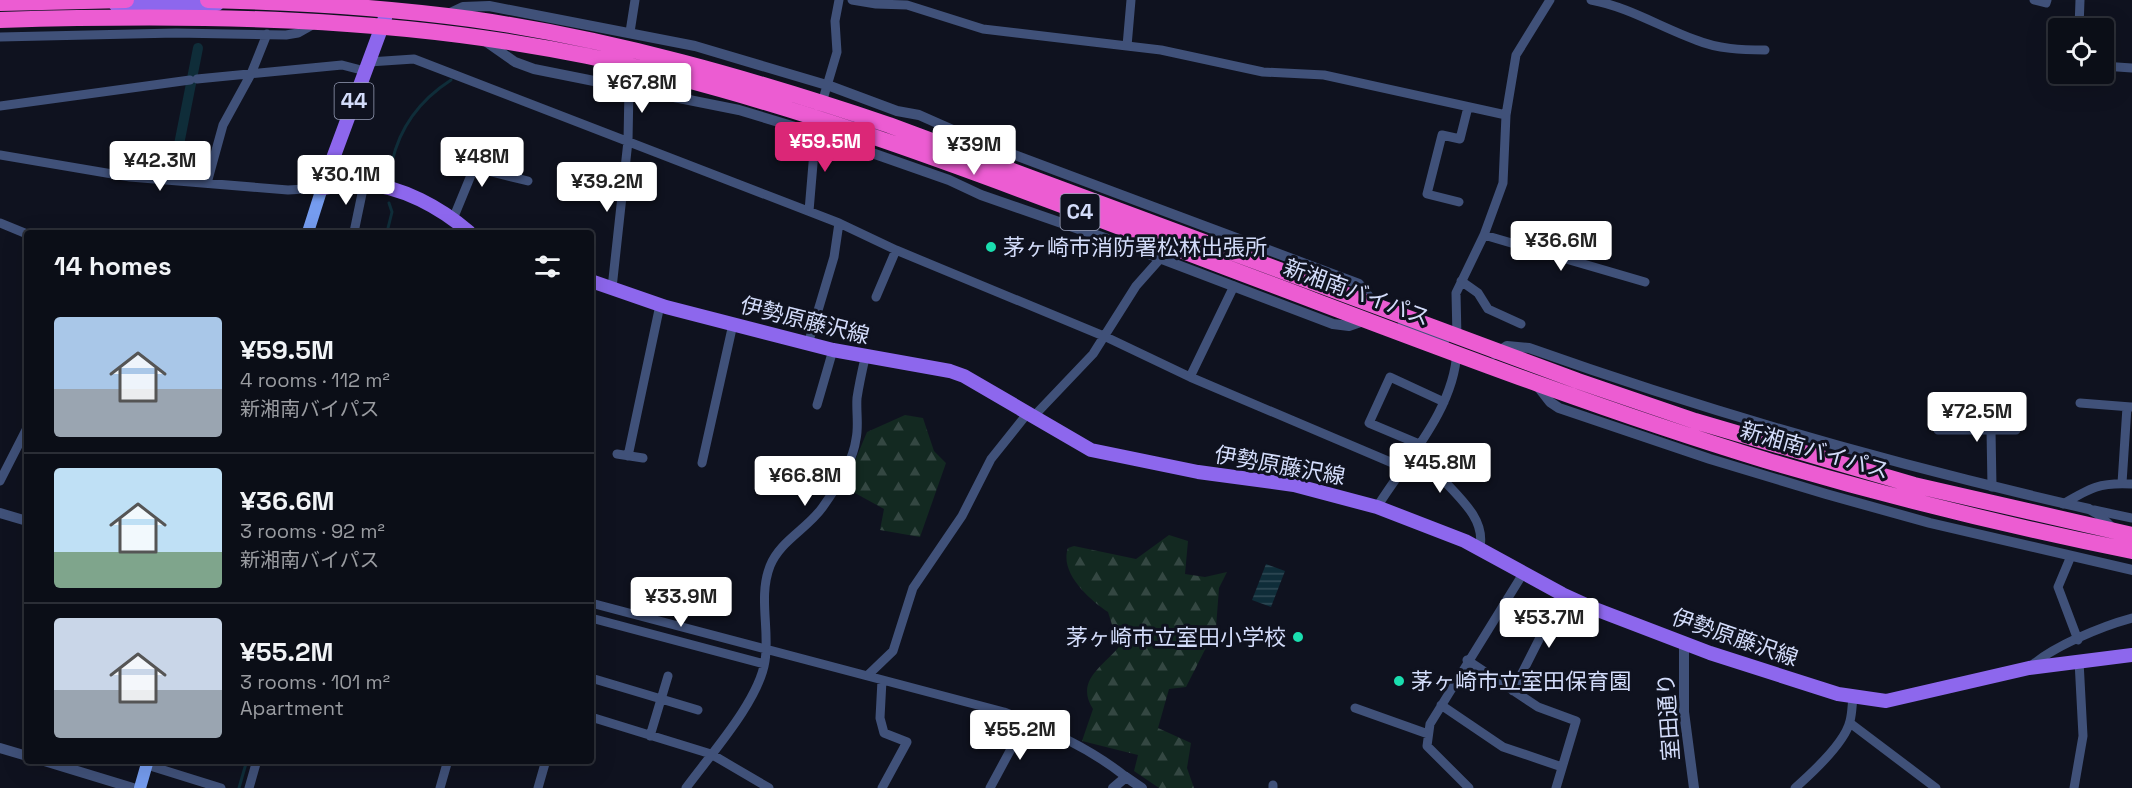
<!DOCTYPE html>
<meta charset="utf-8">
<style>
body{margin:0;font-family:"Space Grotesk","Noto Sans JP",sans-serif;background:#191c24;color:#f1f3f6;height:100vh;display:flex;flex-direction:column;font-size:22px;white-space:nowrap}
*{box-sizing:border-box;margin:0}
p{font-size:20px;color:#9a9ca1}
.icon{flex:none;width:33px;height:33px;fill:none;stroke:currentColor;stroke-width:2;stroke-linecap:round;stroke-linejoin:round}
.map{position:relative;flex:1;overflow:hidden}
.panel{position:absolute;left:24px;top:230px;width:570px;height:534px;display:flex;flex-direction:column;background:#0b0e17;border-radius:6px;box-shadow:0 6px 24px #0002,0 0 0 2px #2b2e36}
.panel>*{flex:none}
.controls{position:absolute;left:2048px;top:18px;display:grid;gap:12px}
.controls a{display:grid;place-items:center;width:66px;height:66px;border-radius:6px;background:#0b0e17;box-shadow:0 6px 24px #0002,0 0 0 2px #2b2e36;font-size:30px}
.price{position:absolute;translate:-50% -51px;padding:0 14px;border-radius:6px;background:#fff;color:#222;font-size:20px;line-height:39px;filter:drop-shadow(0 2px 3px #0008)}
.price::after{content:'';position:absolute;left:50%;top:36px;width:18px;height:14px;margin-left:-9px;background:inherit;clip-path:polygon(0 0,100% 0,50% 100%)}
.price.active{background:#db2777;color:#fff}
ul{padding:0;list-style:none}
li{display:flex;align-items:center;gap:18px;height:150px;padding:0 30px}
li+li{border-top:2px solid #2b2e36}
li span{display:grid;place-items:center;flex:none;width:168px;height:120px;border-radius:6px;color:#555}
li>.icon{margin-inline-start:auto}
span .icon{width:72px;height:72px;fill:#fffc;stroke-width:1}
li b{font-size:26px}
h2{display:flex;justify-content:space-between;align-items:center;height:72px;padding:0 30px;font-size:26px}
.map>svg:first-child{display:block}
.forest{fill:url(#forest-firs)}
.water{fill:url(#water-rules)}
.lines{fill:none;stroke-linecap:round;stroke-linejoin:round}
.stream{stroke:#0f2d39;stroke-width:3}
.canal{stroke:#0f2d39;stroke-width:10}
.minor{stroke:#405179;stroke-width:9}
.tertiary{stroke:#405179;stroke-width:10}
.secondary{stroke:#759cef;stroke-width:12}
.primary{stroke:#8d67ed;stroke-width:14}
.motorway{stroke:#ec5cd2;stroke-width:16}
.motorway-bridge{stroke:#ec5cd2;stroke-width:16}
.poi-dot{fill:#1adeaf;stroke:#0f121f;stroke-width:2}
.labels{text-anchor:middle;stroke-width:6;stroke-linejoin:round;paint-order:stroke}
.shield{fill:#0f121f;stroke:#989fb8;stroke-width:1.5}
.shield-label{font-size:21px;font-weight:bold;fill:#d3dcfa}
.poi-label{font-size:22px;fill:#d3dcfa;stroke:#0f121f;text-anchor:start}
.street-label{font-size:22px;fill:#d3dcfa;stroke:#0f121f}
</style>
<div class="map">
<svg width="2132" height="788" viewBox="0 0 2132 788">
<defs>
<pattern id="forest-firs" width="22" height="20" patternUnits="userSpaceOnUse" patternTransform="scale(1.5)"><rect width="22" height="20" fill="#132921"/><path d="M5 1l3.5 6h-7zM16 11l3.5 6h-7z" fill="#344742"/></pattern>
<pattern id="water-rules" width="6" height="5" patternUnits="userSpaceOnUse" patternTransform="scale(1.5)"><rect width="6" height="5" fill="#0f2d39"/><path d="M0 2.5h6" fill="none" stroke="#314b57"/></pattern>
</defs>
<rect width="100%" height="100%" fill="#0f121f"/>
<path class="forest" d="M905 415 923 418 934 451 946 463 920 537 880 530 884 509 844 487 867 432Z
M1169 535 1188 541 1185 574 1205 577 1227 572 1219 588 1216 628 1186 687 1169 689 1158 728 1191 743 1187 768 1194 788H1159L1134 771 1138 755 1082 741 1093 709C1075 681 1102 667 1119 647L1108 612C1090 600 1059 573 1068 548L1074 546 1136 559Z"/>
<path class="water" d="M1266 564 1285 571 1271 607 1252 600Z"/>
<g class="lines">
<path class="stream" d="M392 162C400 126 420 100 451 80
M387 232 392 212 389 203
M239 788 247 760"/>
<path class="canal" d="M174 170 198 48"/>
<path class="minor" d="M852 0 876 4 907 5 983 29 1161 50 1263 72 1324 75 1506 115
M1591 0C1629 7 1660 27 1696 40 1718 49 1742 50 1765 50
M2034 0 2046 3 2047 0
M2079 28 2080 0
M630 32 635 0
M0 37 176 33 286 35 298 33 314 24
M1127 46 1131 0
M369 62 414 59 839 223 896 250 1106 337 1190 377 1402 467
M2103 66 2132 68
M197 79 342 65 365 71
M0 106 190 80
M821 106 837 52 835 21 839 0
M0 155 130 177 288 190 322 188
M476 168 528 181
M207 183 223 125 251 74 267 34
M1459 202 1427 194 1442 135 1460 139 1468 107
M809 211 816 128
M453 219 483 146
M0 223 27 234
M354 232 364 184
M1484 235 1645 282
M1461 281 1478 293 1488 309 1521 324
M612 288 628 141 629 87
M876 297 896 250
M1457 338 1456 293 1484 235 1503 183 1506 115 1516 55 1550 0
M808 344 834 257 839 223
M1190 377 1234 286
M1444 402 1390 377 1369 423 1419 444C1429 480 1488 506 1480 547
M2080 403 2131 407
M817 405 833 350
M1033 417 1093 354 1136 286 1160 259
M1938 430H2016
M1991 430 1992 487
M617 454 643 458
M628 456 660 305
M702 463 733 324
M0 481 27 428
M2122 483 2127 407
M2063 504C2090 488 2100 482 2132 484
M1377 507C1407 459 1454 410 1457 351
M2094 510 2132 518
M2071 556 2058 587 2078 640
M591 603 1004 712C1047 729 1090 748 1126 777
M591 618 764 664
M1467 660 1538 707 1576 721 1556 788
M2029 668C2051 647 2102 626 2132 618
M868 675 893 651 913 588 962 516 991 459 1027 414
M591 678 698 710
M1513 691 1562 594
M1441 705 1503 747 1562 767
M1355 708 1428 734
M591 717 711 754 769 788
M1850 723 1936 788
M650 736 668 676
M147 765 221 788
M1273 785V788
M249 788 257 760
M440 788 448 760
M538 788 546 760
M686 788C710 755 759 701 765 661 770 630 758 597 770 566 780 541 807 529 822 508 835 490 853 462 856 439 859 426 856 412 857 398 859 385 862 371 865 358
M882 788 907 742 884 733 880 718 882 680
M990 788 1026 721
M1469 788 1427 746 1430 724 1524 572
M1795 788C1812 773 1845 743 1850 721 1852 714 1852 705 1853 697
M2074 788 2083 736 2079 661"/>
<path class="tertiary" d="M446 15 463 7 489 6 695 46 830 86 897 111 919 115 980 142 1359 284 1376 306
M485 41 515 62 534 69 739 110 815 133 949 180 981 195 1125 245 1333 324 1349 326 1366 320
M1403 324 1444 341
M1495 354 1507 346 1529 348C1712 413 1899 466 2089 509L2098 514 2115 531
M1536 384 1550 402 1559 408 1710 459 1826 494 1930 523 2132 570
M0 513 27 521
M1684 643V712L1694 788
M0 748 27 756
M41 760 133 788
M1113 788 1126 777 1142 788"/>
<path class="secondary" d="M308 232 322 188
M140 788 148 760"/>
<path class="primary" d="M116 5 217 4
M385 18 322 188C335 187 350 183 364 184 402 186 441 208 469 232
M591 281 666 307 833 350 950 371 964 376 1091 450 1198 472 1294 485 1377 507 1465 541 1562 594 1595 609 1710 653 1838 694 1886 701 2029 668 2132 655"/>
<path class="motorway" d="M0 3 126 0"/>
<path class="motorway-bridge" d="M208 0C296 2 383 7 471 19 613 39 752 79 889 125L1578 381 1695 421 1914 485 2132 535
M0 20C197 14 393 16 587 56 812 104 1026 192 1241 273 1414 338 1588 406 1765 460 1886 496 2008 526 2132 551"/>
</g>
<g class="poi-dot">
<circle cx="991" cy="247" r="6"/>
<circle cx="1298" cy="637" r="6"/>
<circle cx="1399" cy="681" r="6"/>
</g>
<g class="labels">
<g class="shield">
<rect x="334.5" y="83" width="39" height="36" rx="4.5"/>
<rect x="1060.5" y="194" width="39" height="36" rx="4.5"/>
</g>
<g class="shield-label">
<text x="354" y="108">44</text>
<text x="1080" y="219">C4</text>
</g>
<g class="poi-label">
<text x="1003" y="255">茅ヶ崎市消防署松林出張所</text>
<text x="1286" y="645" text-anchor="end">茅ヶ崎市立室田小学校</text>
<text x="1411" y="689">茅ヶ崎市立室田保育園</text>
</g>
<g class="street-label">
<text transform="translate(1357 292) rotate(20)" y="8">新湘南バイパス</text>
<text transform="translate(805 320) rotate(14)" y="8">伊勢原藤沢線</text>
<text transform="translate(1815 450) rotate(16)" y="8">新湘南バイパス</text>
<text transform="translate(1280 465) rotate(10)" y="8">伊勢原藤沢線</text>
<text transform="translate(1735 637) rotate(19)" y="8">伊勢原藤沢線</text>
<text transform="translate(1668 717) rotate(-94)" y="8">室田通り</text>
</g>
</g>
</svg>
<div class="controls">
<a><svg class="icon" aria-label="locate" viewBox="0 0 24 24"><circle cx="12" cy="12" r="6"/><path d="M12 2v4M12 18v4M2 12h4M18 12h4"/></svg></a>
</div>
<b class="price" style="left:642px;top:114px">¥67.8M</b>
<b class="price active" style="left:825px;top:173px">¥59.5M</b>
<b class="price" style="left:974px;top:176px">¥39M</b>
<b class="price" style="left:482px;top:188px">¥48M</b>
<b class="price" style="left:160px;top:192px">¥42.3M</b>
<b class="price" style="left:346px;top:206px">¥30.1M</b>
<b class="price" style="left:607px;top:213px">¥39.2M</b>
<b class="price" style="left:1561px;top:272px">¥36.6M</b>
<b class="price" style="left:1977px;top:443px">¥72.5M</b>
<b class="price" style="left:1440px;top:494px">¥45.8M</b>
<b class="price" style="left:805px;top:507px">¥66.8M</b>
<b class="price" style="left:681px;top:628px">¥33.9M</b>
<b class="price" style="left:1549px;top:649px">¥53.7M</b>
<b class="price" style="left:1020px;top:761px">¥55.2M</b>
<section class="panel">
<h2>14 homes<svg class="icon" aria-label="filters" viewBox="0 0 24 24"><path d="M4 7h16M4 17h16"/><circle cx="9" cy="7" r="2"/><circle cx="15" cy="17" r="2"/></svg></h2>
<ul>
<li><span style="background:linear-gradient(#a9c7e8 60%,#9aa5b1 0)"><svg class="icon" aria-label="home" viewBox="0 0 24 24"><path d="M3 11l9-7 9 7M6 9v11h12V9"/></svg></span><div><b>¥59.5M</b><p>4 rooms · 112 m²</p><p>新湘南バイパス</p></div></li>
<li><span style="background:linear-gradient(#bfe0f5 70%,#7fa58c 0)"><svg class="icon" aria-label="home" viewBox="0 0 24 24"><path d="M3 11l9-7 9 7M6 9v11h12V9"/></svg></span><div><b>¥36.6M</b><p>3 rooms · 92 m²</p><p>新湘南バイパス</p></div></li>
<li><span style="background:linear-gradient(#c9d6e8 60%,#9aa5b1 0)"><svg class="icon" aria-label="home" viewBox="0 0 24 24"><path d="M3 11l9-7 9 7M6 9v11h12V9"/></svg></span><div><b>¥55.2M</b><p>3 rooms · 101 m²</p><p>Apartment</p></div></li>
</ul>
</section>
</div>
